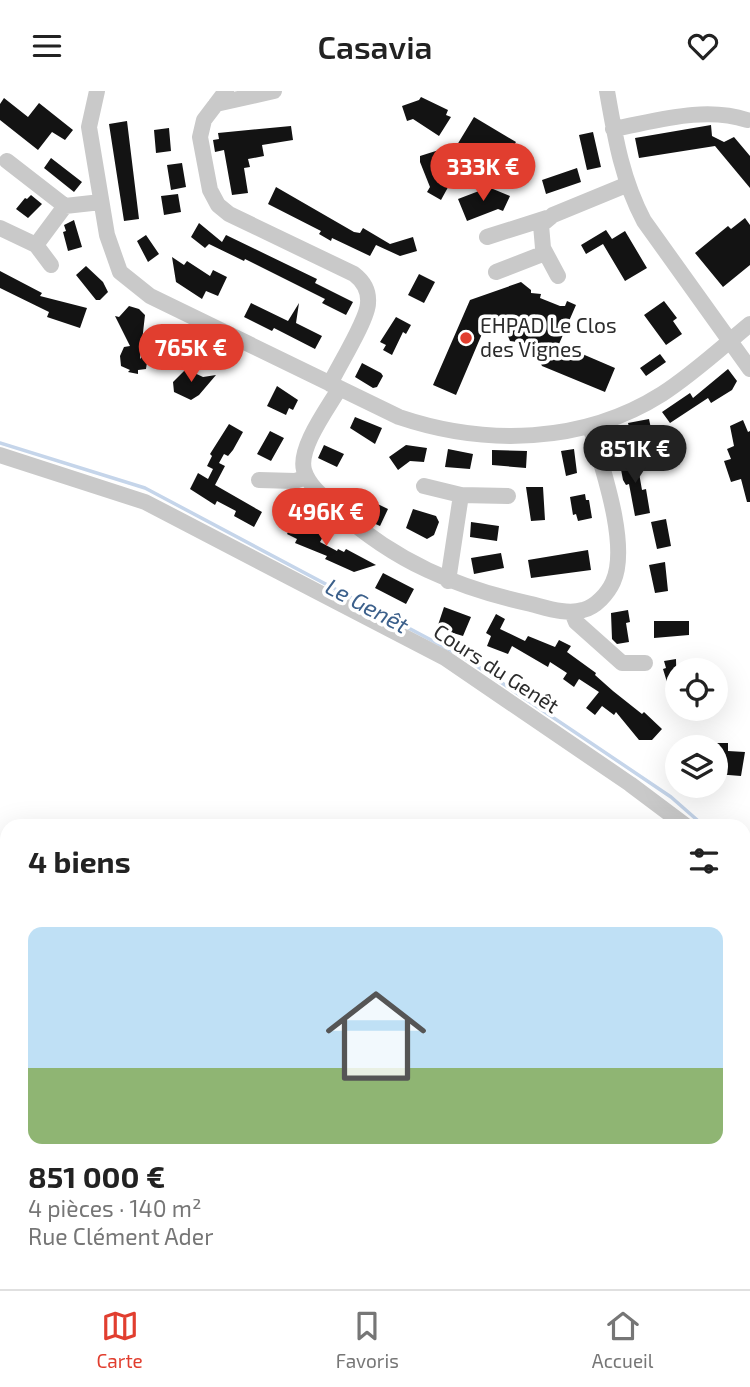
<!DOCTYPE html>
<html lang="fr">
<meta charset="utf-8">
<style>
body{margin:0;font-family:"Exo 2",sans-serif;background:#f2f2f2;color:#222;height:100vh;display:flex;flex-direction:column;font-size:26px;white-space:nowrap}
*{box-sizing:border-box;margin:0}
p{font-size:23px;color:#767676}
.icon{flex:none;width:38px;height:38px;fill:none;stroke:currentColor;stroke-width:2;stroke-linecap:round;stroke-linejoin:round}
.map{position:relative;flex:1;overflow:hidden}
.sheet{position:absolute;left:0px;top:728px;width:751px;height:471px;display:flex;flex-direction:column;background:#fff;border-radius:21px 21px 0 0;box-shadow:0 7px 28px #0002}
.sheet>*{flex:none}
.controls{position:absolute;left:665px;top:567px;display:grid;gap:14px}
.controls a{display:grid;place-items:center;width:63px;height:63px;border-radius:50%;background:#fff;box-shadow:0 7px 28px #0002;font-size:35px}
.price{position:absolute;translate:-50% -60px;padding:0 16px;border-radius:24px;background:#e13e2f;color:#fff;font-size:23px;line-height:46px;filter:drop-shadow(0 2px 4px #0008)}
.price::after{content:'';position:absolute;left:50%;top:42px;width:21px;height:16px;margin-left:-10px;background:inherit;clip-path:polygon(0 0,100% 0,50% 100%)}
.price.on{background:#222;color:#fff}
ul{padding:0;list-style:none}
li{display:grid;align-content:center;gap:14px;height:371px;padding:0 28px}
li span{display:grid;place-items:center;height:217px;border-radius:14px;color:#555}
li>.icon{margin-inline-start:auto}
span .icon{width:126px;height:126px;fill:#fffc;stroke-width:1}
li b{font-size:30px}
h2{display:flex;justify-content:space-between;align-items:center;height:84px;padding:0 28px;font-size:30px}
header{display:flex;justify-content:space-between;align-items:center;height:91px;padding:0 28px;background:#fff;font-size:32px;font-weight:600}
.tabs{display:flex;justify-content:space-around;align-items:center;height:98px;border-top:2px solid #e0e0e0;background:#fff;font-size:19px;color:#767676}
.tabs a{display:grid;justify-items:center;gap:4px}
.tabs .on{color:#e13e2f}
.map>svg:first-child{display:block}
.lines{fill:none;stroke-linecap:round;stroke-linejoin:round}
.stream{stroke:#c5d5ea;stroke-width:3.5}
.building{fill:#131313}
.minor{stroke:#c9c9c9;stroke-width:16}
.poi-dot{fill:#e13e2f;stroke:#fff;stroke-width:2.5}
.labels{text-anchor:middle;stroke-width:7;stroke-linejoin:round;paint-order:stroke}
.poi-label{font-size:21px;fill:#2c2c2c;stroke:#fff;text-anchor:start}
.street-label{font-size:21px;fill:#2c2c2c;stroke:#fff}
.water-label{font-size:23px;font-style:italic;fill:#3c608b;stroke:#fff}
</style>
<header><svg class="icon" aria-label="menu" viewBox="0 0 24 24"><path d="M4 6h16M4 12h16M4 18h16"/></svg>Casavia<svg class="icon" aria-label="heart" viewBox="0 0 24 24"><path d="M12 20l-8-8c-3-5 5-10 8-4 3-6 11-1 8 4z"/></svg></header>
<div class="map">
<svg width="750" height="1198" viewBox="0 0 750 1198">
<rect width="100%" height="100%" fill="#fff"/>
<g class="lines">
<path class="stream" d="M0 352 145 397 465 567 671 706 704 735"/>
</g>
<path class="building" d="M421 6 448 19 446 24 451 26 439 45 413 28 407 30 402 15 419 9Z
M4 7 28 26 39 12 73 39 65 49 52 41 38 59 0 29V13Z
M474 26 516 51 499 78 457 54Z
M127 30 139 128 124 130 109 33Z
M711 34 712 45 724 51 734 46 750 65V97L715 55 639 67 635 47Z
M291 35 293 49 262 54 264 65 248 68 250 76 244 77 248 102 232 104 224 59 215 61 213 49 219 48 218 42Z
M169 37 171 60 156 62 154 39Z
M593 41 601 76 587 79 579 44Z
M439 59 444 76 447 71 452 89 441 109 427 101 430 96 420 71V65Z
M51 67 82 91 74 101 44 77Z
M182 72 186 96 171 99 167 74Z
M577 77 581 91 546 103 542 89Z
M492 95 493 98 510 105 503 120 498 118 467 130 458 108Z
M276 96 354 141 360 142 363 137 390 153 413 146 417 160 400 165 376 154 370 165 332 147 331 150 319 143 321 140 268 113Z
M178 103 181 121 164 124 161 105Z
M31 104 42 113 28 127 16 118 25 107 27 108Z
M745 127 750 134V174L723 196 695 162 728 135 731 138Z
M74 129 82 156 68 160 63 141 66 140 64 134Z
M199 132 222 151 226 144 317 188 315 192 353 211 346 224 322 212 325 208 245 168 244 170 209 153 205 157 191 146Z
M606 139 612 148 625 140 647 177 625 190 603 153 586 163 581 154Z
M146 144 159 163 148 171 137 150Z
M172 166 184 174 187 170 210 185 213 179 227 186 218 205 206 200 202 208 176 191Z
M86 175 103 191 108 201 100 209H96L76 184Z
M0 180 42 202 40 205 87 217 80 237 47 226 49 221 0 197Z
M419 183 435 191 424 212 408 204Z
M521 191 531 199V202L541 203 540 207 560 215H565L567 210 576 214 559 253 615 277 605 301 542 275 531 253 510 250 504 236 495 240 490 224 456 304 433 294 470 209Z
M664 210 677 227 673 230 682 243 666 254 644 224Z
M251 212 288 230 299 212 296 232 322 245 315 258 274 237 272 240 244 226Z
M129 215 139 218 145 224 140 268 149 258 146 278 138 279V283L128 281 130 279 121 275 120 265 124 256 130 255 115 225 119 226Z
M396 226 411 234 406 243 403 241 392 264 383 259 386 254 380 251Z
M170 236 191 247 187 269 165 273 155 253Z
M660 263 666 271 646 285 640 277Z
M362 272 381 282 383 285 377 296 373 297 355 286Z
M186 278 203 286 216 284 199 304 191 309 174 301 173 291Z
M728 278 737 290 732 299 711 312 708 307 670 332 662 321 690 302 693 307Z
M277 295 298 309 293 319 289 317 286 324 267 315Z
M355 326 382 337 375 353 350 337Z
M649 328 656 362 640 365 636 343 631 344 628 332Z
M743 329 748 341 750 340V411H747L741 388 731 391 724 370 731 368 727 358 734 355 730 335Z
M229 333 243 341 233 359 228 365 224 363 219 372 225 375 215 394 262 421 254 436 234 425 236 420 217 410 215 414 190 398 198 382 208 388 213 378 207 375 212 365 210 363Z
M270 340 284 347 271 370 257 363Z
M324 354 344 363 337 376 318 367Z
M406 354 427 357 424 371 410 370 398 379 389 366Z
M448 358 473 363 470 378 445 376Z
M574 358 577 382 566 385 561 360Z
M492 359 527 360 526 377 492 374Z
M636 365 642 399 646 398 650 422 635 425 629 393 626 394 623 389 619 368Z
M526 396H543L545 429 531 430Z
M585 403 586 409H589L592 427 578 430 576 423 573 424 570 406Z
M359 404 388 418 380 435 371 431 373 426 355 415Z
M413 418 436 425 439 431 434 444 427 448 406 437Z
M295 427 324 444 320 451 337 460 338 458 344 461 346 458 376 474 354 481 325 468 327 465 295 452 297 448 287 443Z
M666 428 671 455 657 458 651 431Z
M471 431 499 435 497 450 470 446Z
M588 459 591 479 531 487 528 469Z
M501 462 504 477 474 483 471 467Z
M665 471 668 500 655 502 649 474Z
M383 482 414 498 406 513 375 497Z
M444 516 471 526 463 545 437 537Z
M628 519 630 531 626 532 629 551 617 553 612 548 611 522Z
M496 523 505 528 500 538 525 550 528 545 555 556 559 549 571 555 567 561 596 582 595 584 613 600 642 623 644 621 662 638 652 649H639L616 621 614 624 602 615 595 624 586 617 599 601 579 588 574 596 563 588 567 582 550 571 548 576 512 555 508 563 487 555 491 545 486 542Z
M654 530H689V544L654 547Z
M676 568 677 611H673L663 578 666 577 664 570Z
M716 652H728V660L745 661 741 685 716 683Z"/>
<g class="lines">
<path class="minor" d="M97 0 89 36 107 144 120 181 150 205 399 326C485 355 583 353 662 303 693 283 721 257 750 233
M226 0 204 29 200 46 210 99 218 114 229 123 354 183C363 190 369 200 368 212 368 228 338 276 330 293
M607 0C615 46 622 89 644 130L750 278
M216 13 274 0
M613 38C657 30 704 15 747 29
M7 70 65 115 101 111
M0 137 36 154 51 174
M487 146 547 127
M36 154 65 115
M496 181 545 162
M558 185 543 157 541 134 553 124 626 94
M339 298C328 317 298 357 304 379 309 396 326 408 338 419 394 470 457 497 531 513 547 517 567 524 583 519 596 516 608 502 613 491 630 454 601 373 590 335
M0 364 145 411 445 567 630 693 686 735
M259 389 295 390 307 386
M424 395 461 404 508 405
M448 490 461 404
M572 521 576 531 622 572H645
M744 773 750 769
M744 1121 750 1119
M0 1165 7 1164
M684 1192 692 1198"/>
</g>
<circle class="poi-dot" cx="466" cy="247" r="7"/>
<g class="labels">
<g class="poi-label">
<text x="480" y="242">EHPAD Le Clos<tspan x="480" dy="24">des Vignes</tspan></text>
</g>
<g class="street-label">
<text transform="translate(496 578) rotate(33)" y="7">Cours du Genêt</text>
</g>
<g class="water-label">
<text transform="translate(367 515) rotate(28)" y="8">Le Genêt</text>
</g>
</g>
</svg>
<div class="controls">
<a><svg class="icon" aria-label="locate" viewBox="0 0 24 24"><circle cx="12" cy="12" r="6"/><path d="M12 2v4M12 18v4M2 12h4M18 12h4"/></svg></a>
<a><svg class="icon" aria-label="layers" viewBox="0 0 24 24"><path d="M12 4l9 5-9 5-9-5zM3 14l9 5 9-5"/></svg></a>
</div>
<b class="price" style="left:483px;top:112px">333K €</b>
<b class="price" style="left:191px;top:293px">765K €</b>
<b class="price on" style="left:635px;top:394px">851K €</b>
<b class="price" style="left:326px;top:457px">496K €</b>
<section class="sheet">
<h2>4 biens<svg class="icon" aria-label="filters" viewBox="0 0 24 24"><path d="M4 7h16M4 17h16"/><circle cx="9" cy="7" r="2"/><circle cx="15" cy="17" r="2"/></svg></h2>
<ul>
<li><span style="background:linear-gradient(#bfe0f5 65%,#8fb573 0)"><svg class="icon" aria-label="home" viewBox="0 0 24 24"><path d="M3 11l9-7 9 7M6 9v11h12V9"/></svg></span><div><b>851 000 €</b><p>4 pièces · 140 m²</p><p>Rue Clément Ader</p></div></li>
</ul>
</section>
</div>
<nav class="tabs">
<a class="on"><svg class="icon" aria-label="map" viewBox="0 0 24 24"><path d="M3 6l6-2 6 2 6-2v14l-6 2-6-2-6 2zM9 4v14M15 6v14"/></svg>Carte</a>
<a><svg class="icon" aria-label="saved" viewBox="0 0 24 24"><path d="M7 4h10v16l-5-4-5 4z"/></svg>Favoris</a>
<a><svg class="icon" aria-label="home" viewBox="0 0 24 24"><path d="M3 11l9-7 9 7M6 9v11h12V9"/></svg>Accueil</a>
</nav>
